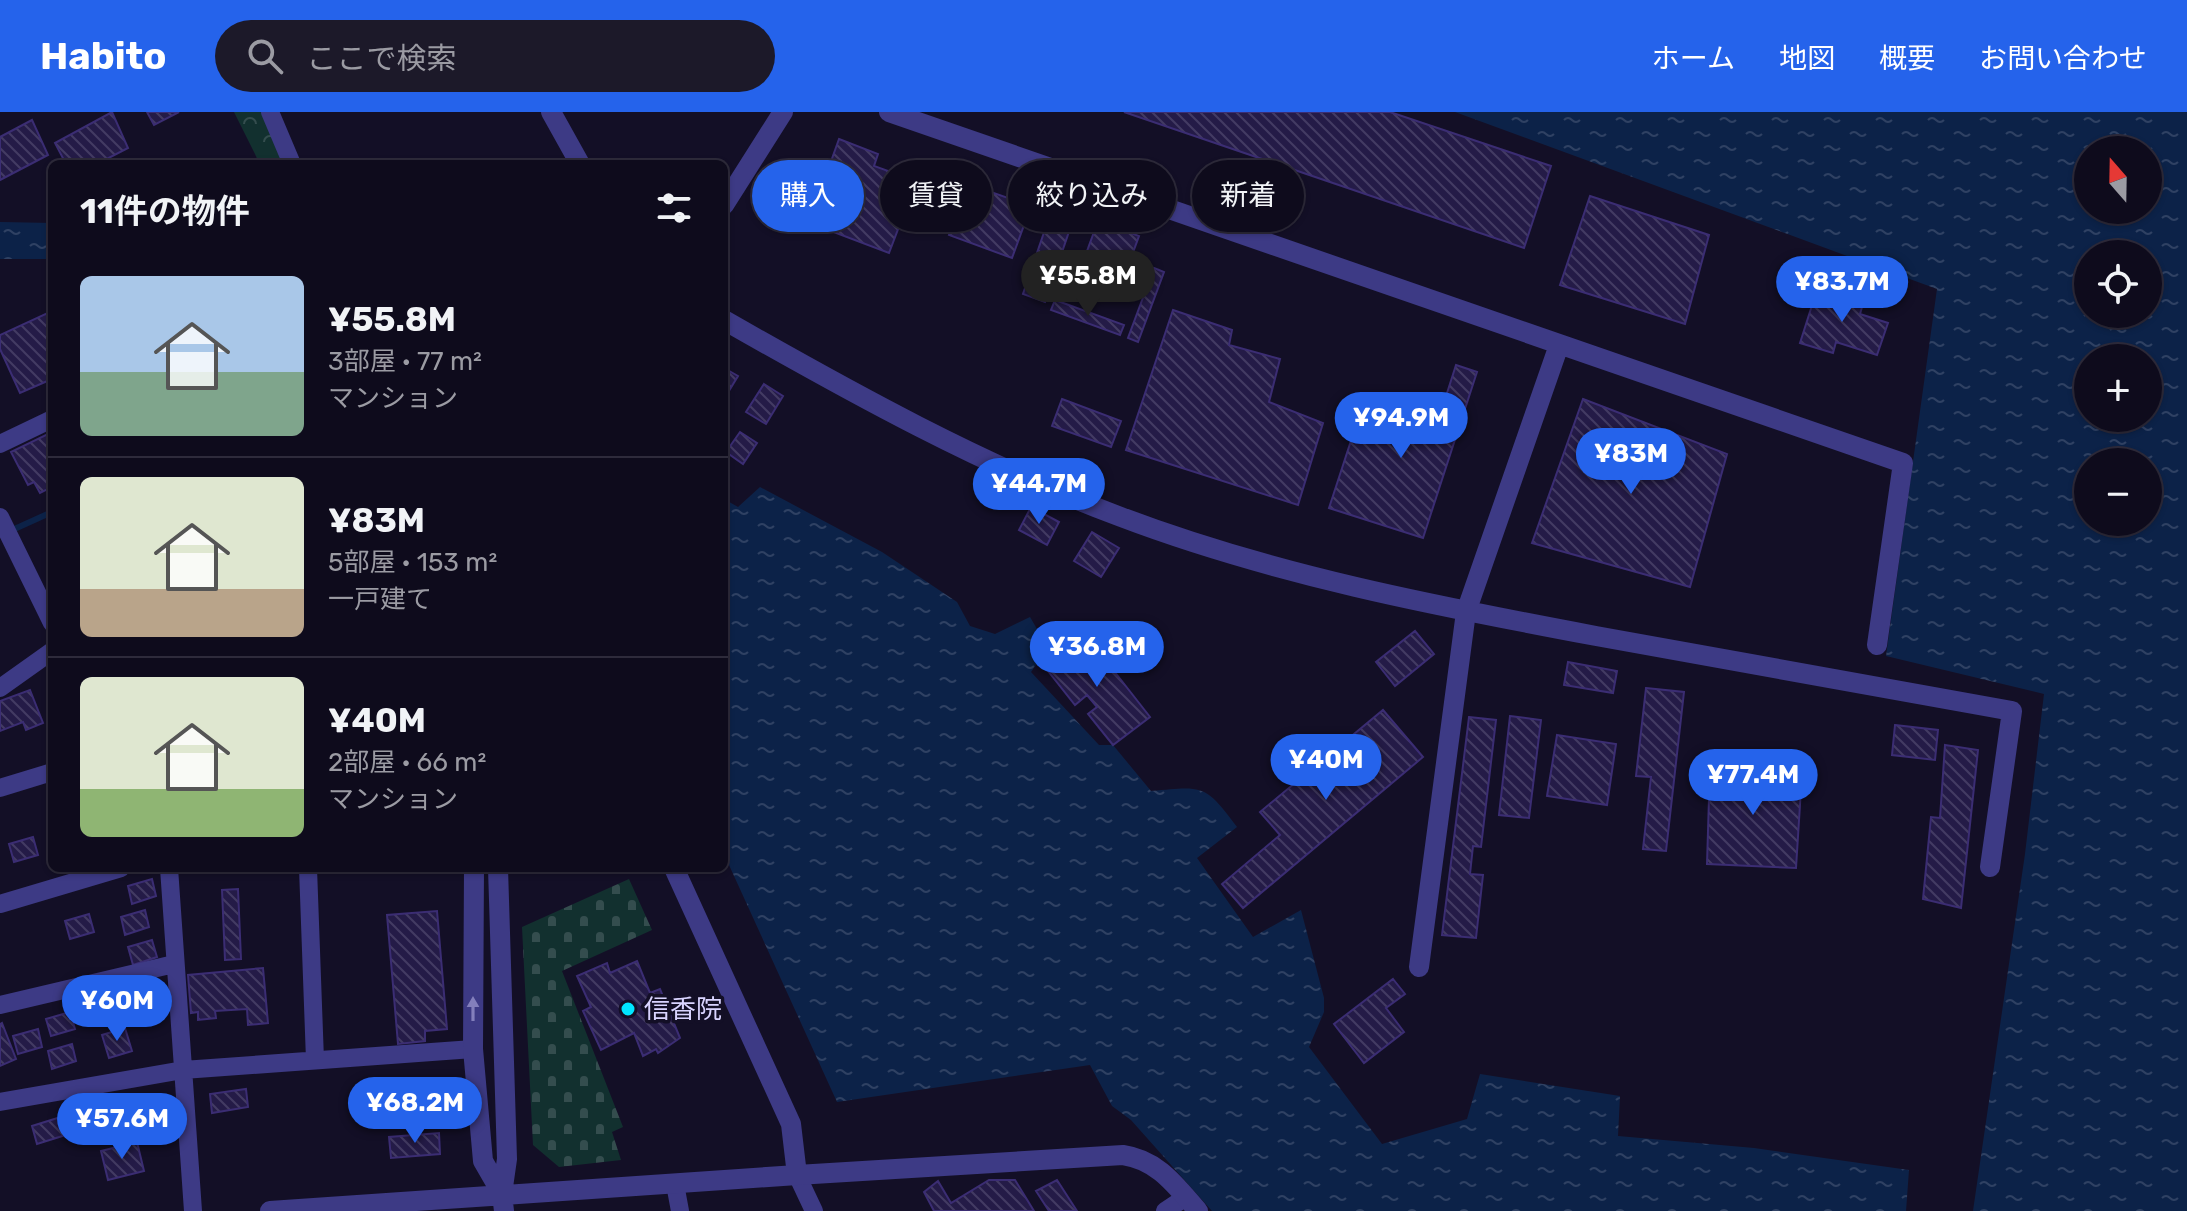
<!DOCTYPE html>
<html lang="ja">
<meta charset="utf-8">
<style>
body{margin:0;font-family:Rubik,"Noto Sans JP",sans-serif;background:#1c1929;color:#f1f3f6;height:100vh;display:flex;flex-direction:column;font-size:30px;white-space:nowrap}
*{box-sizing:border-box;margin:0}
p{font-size:26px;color:#9b9ba3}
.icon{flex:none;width:44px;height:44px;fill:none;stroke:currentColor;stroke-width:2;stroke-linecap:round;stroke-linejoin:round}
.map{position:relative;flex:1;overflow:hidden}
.details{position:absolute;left:48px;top:48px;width:680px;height:712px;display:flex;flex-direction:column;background:#0e0b1c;border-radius:12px;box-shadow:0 2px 6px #0004,0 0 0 2px #2e2b3b}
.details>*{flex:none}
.guide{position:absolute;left:752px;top:48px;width:760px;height:72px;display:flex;gap:16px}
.needle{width:52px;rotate:340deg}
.controls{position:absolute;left:2074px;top:24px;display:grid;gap:16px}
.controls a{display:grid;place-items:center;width:88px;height:88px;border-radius:50%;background:#0e0b1c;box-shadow:0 2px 6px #0004,0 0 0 2px #2e2b3b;font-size:40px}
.price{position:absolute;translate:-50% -68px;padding:0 18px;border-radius:28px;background:#2563eb;color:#fff;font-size:26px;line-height:52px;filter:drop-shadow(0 2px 4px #0008)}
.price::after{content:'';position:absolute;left:50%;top:48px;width:24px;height:18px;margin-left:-12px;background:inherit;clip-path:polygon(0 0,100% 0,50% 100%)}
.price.current{background:#222;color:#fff}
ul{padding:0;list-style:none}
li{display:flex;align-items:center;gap:24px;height:200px;padding:0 32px}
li+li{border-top:2px solid #2e2b3b}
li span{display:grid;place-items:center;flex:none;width:224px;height:160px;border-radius:12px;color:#555}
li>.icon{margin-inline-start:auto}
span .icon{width:96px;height:96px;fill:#fffc;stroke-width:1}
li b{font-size:34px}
h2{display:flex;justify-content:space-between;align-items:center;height:96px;padding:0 32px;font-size:34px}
.chip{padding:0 28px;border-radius:36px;background:#0e0b1c;box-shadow:0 2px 6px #0004,0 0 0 2px #2e2b3b;font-size:28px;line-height:72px}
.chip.current{background:#2563eb;color:#fff}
header{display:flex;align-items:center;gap:48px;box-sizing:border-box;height:112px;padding:0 40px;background:#2563eb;color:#fff}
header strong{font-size:38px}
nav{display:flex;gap:44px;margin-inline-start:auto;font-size:28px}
.search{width:560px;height:72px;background:#1c1929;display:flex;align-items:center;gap:20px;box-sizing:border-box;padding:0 28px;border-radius:44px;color:#9b9ba3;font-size:30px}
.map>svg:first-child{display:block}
.forest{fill:url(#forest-crowns)}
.cemetery{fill:url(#cemetery-stones)}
.water{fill:url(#water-ripples);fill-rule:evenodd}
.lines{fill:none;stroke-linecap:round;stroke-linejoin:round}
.stream{stroke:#0c2248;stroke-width:6}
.building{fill:url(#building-back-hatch);stroke:#3b2d73;stroke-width:2}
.minor{stroke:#3d3a85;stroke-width:18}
.tertiary{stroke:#3d3a85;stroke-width:20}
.oneway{fill:#837fbc}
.poi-dot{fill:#00e5ff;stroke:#130f26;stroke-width:3}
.labels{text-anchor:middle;stroke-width:7;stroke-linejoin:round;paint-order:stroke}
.poi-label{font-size:26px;fill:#d9d4ff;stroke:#130f26;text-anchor:start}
</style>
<header>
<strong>Habito</strong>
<div class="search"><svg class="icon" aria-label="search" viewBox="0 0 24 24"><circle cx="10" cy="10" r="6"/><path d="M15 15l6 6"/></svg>ここで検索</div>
<nav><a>ホーム</a><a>地図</a><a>概要</a><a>お問い合わせ</a></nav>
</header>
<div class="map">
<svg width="2187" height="1099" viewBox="0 0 2187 1099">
<defs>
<pattern id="forest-crowns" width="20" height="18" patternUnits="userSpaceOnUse" patternTransform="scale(2)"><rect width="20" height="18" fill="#12302f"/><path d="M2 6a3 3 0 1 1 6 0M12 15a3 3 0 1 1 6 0" fill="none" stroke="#344d4e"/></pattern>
<pattern id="cemetery-stones" width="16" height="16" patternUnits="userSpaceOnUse" patternTransform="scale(2)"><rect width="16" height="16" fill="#12302f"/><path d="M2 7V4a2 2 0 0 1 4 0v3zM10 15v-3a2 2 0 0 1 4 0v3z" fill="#344d4e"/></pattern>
<pattern id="water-ripples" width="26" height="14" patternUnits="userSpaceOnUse" patternTransform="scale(2)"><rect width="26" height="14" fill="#0c2248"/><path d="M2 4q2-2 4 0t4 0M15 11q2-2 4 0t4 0" fill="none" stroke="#2f4163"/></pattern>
<pattern id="building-back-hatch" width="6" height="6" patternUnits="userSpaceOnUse" patternTransform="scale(2)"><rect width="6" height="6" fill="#241b47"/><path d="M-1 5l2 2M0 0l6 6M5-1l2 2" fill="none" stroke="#433b63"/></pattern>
</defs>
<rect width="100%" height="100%" fill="#130f26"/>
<path class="forest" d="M234 0H265L289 52H260Z"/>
<path class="cemetery" d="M629 767 652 818 562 859 623 1015 612 1020 621 1048 559 1055 533 1033 522 815Z"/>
<path class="water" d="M1455 0H2187V1099H1973L2025 742 2044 582 1886 544 1937 177ZM2088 38H2148V98H2088ZM2088 142H2148V202H2088ZM2148 246V306H2088V246ZM2088 350H2148V410H2088Z
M0 110 52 111V147H0Z
M760 375 882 440 957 490 970 514 995 522 1030 505 1048 536 1031 560 1099 633H1113L1151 679C1204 674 1205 672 1237 715L1197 746 1253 825 1301 798 1324 886V900L1309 935 1382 1032 1467 1007 1480 962 1620 984 1618 1024 1754 1036 1909 1058 1906 1099H1212L1131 1008 1112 994 1090 953 837 990 724 742V387L738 395Z"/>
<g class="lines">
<path class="stream" d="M10 419 52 400"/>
</g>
<path class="building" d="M112 0 128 36 97 52H66L55 31Z
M147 0H179L154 13Z
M1124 0H1390L1551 54 1524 136Z
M32 8 48 43 0 68V25Z
M839 27 878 42 874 54 899 63 901 56 919 62 889 141 786 102 784 94 776 90 793 54 805 56 811 48 829 55Z
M968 72 1031 94 1012 146 949 123Z
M1590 84 1709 123 1685 212 1560 173Z
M1053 94 1075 102 1045 190 1023 182Z
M1098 109 1139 124 1116 187 1075 172Z
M1154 156 1164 160 1138 230 1128 226Z
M1830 174 1865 185 1860 202 1888 211 1877 243 1836 230 1833 241 1800 231 1815 184 1826 187Z
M1055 188 1124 213 1120 223 1051 198Z
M1173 198 1232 218 1229 233 1280 247 1269 290 1323 311 1298 393 1126 338Z
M52 199V267L20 281 0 237V223Z
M1456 253 1477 260 1423 426 1329 396 1363 292 1377 296 1381 285 1440 303Z
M724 256 738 264 724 287Z
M764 272 783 284 766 312 746 300Z
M1062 287 1121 309 1111 335 1052 314Z
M1583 287 1727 342 1690 475 1532 431Z
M52 320V375L40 381 34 370 28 373 11 340Z
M740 320 757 331 743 352 726 340Z
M1031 395 1059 410 1047 433 1019 418Z
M1092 420 1119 436 1101 465 1074 449Z
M1415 519 1434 542 1395 574 1376 550Z
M1085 522 1150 605 1113 633 1088 602 1097 595 1087 583 1075 593 1044 554Z
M1568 550 1617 559 1613 581 1564 573Z
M1646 576 1684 580 1666 739 1643 737 1651 665 1636 664Z
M30 578 43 611 26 618 23 610 0 619V589Z
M1383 598 1423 645 1243 796 1222 772 1280 723 1260 700Z
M1510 604 1541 608 1529 706 1499 703Z
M1469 605 1496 608 1481 735 1473 734 1470 762 1483 763 1476 826 1442 823Z
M1895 613 1938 618 1935 648 1892 643Z
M1557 623 1616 632 1607 693 1547 684Z
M1945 633 1978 638 1961 796 1923 787 1931 705 1940 706Z
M1710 653 1802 661 1796 756 1707 752Z
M33 725 38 743 14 750 9 732Z
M152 767 156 784 132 792 128 774Z
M238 777 241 847 225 848 222 778Z
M145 798 149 815 125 823 121 805Z
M437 799 447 917 425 919V929L398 932 387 803Z
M89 802 94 820 70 827 65 809Z
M152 828 157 845 133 853 128 835Z
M637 849 650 881 660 877 680 926 658 941 656 937 643 944 634 921 601 938 583 899 591 895 577 864 607 851 610 861Z
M263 856 268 911 248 913 247 897 215 899 216 906 198 908V900L191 901 188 863Z
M1393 867 1405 882 1386 896 1404 920 1364 951 1334 912Z
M123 887 128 906 103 913 98 894Z
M70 900 75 917 51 924 46 907Z
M2 911 16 947 0 954V912Z
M125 916 132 939 109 946 102 923Z
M38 917 42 935 18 942 13 924Z
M72 932 76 949 52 957 48 939Z
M246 977 248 995 212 1001 210 982Z
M67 1003 72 1021 37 1032 32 1014Z
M439 1021 440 1042 391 1046 389 1025Z
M137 1030 144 1059 108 1068 101 1039Z
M989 1068H1015L1034 1099H934L924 1080 938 1069 951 1091Z
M1057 1068 1077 1099H1049L1036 1079Z"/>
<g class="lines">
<path class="minor" d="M270 0 292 52
M0 332 52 307
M0 405 52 511
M0 576 52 539
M0 676 52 660
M169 756 193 1099
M308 756 315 948
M0 792 121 756
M0 893 174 852
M0 990 183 958 473 937
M797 1063 814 1099
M675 1072 680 1099
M1165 1099 1186 1085"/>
<path class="tertiary" d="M551 0 580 52
M889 0 1903 351 1877 533
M724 93 783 0
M724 208C852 281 982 353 1121 405 1274 463 1436 494 1596 524 1735 549 1874 574 2012 599L1990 755
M474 756 473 937 483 1049 502 1082
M498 756 507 1047 502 1082 504 1099
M674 756 791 1012 797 1063 1123 1043C1158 1048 1176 1074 1198 1099
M1419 855 1466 500 1559 233
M270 1099 797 1063"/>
</g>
<defs><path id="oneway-solid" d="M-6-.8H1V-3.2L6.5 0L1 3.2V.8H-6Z" transform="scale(2)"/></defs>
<use class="oneway" href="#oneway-solid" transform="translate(473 897) rotate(-90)"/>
<circle class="poi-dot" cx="628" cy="897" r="8"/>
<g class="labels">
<g class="poi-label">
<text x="644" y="906">信香院</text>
</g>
</g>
</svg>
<div class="controls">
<a><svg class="needle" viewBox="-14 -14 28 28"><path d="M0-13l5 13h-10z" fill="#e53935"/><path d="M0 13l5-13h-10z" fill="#9b9ba3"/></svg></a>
<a><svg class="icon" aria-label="locate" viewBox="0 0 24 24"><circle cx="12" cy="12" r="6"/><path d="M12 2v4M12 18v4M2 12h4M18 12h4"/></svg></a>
<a>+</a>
<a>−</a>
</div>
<b class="price current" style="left:1088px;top:206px">¥55.8M</b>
<b class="price" style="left:1842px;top:212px">¥83.7M</b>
<b class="price" style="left:1401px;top:348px">¥94.9M</b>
<b class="price" style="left:1631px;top:384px">¥83M</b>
<b class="price" style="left:1039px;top:414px">¥44.7M</b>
<b class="price" style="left:1097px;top:577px">¥36.8M</b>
<b class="price" style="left:1326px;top:690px">¥40M</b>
<b class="price" style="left:1753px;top:705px">¥77.4M</b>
<b class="price" style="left:117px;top:931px">¥60M</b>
<b class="price" style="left:415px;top:1033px">¥68.2M</b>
<b class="price" style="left:122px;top:1049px">¥57.6M</b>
<div class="guide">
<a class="chip current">購入</a>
<a class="chip">賃貸</a>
<a class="chip">絞り込み</a>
<a class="chip">新着</a>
</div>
<section class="details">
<h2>11件の物件<svg class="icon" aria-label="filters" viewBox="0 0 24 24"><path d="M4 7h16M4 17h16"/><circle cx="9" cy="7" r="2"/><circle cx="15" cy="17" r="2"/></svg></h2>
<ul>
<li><span style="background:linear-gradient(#a9c7e8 60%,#7fa58c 0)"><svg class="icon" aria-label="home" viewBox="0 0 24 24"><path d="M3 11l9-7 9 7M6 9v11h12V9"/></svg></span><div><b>¥55.8M</b><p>3部屋 · 77 m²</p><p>マンション</p></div></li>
<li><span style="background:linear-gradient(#dfe7d0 70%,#b9a48a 0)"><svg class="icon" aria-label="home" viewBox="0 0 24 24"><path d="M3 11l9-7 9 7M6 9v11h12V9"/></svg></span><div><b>¥83M</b><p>5部屋 · 153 m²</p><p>一戸建て</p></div></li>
<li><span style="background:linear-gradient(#dfe7d0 70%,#8fb573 0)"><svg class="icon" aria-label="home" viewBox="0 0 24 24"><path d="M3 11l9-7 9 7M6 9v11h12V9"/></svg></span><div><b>¥40M</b><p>2部屋 · 66 m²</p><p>マンション</p></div></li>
</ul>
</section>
</div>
